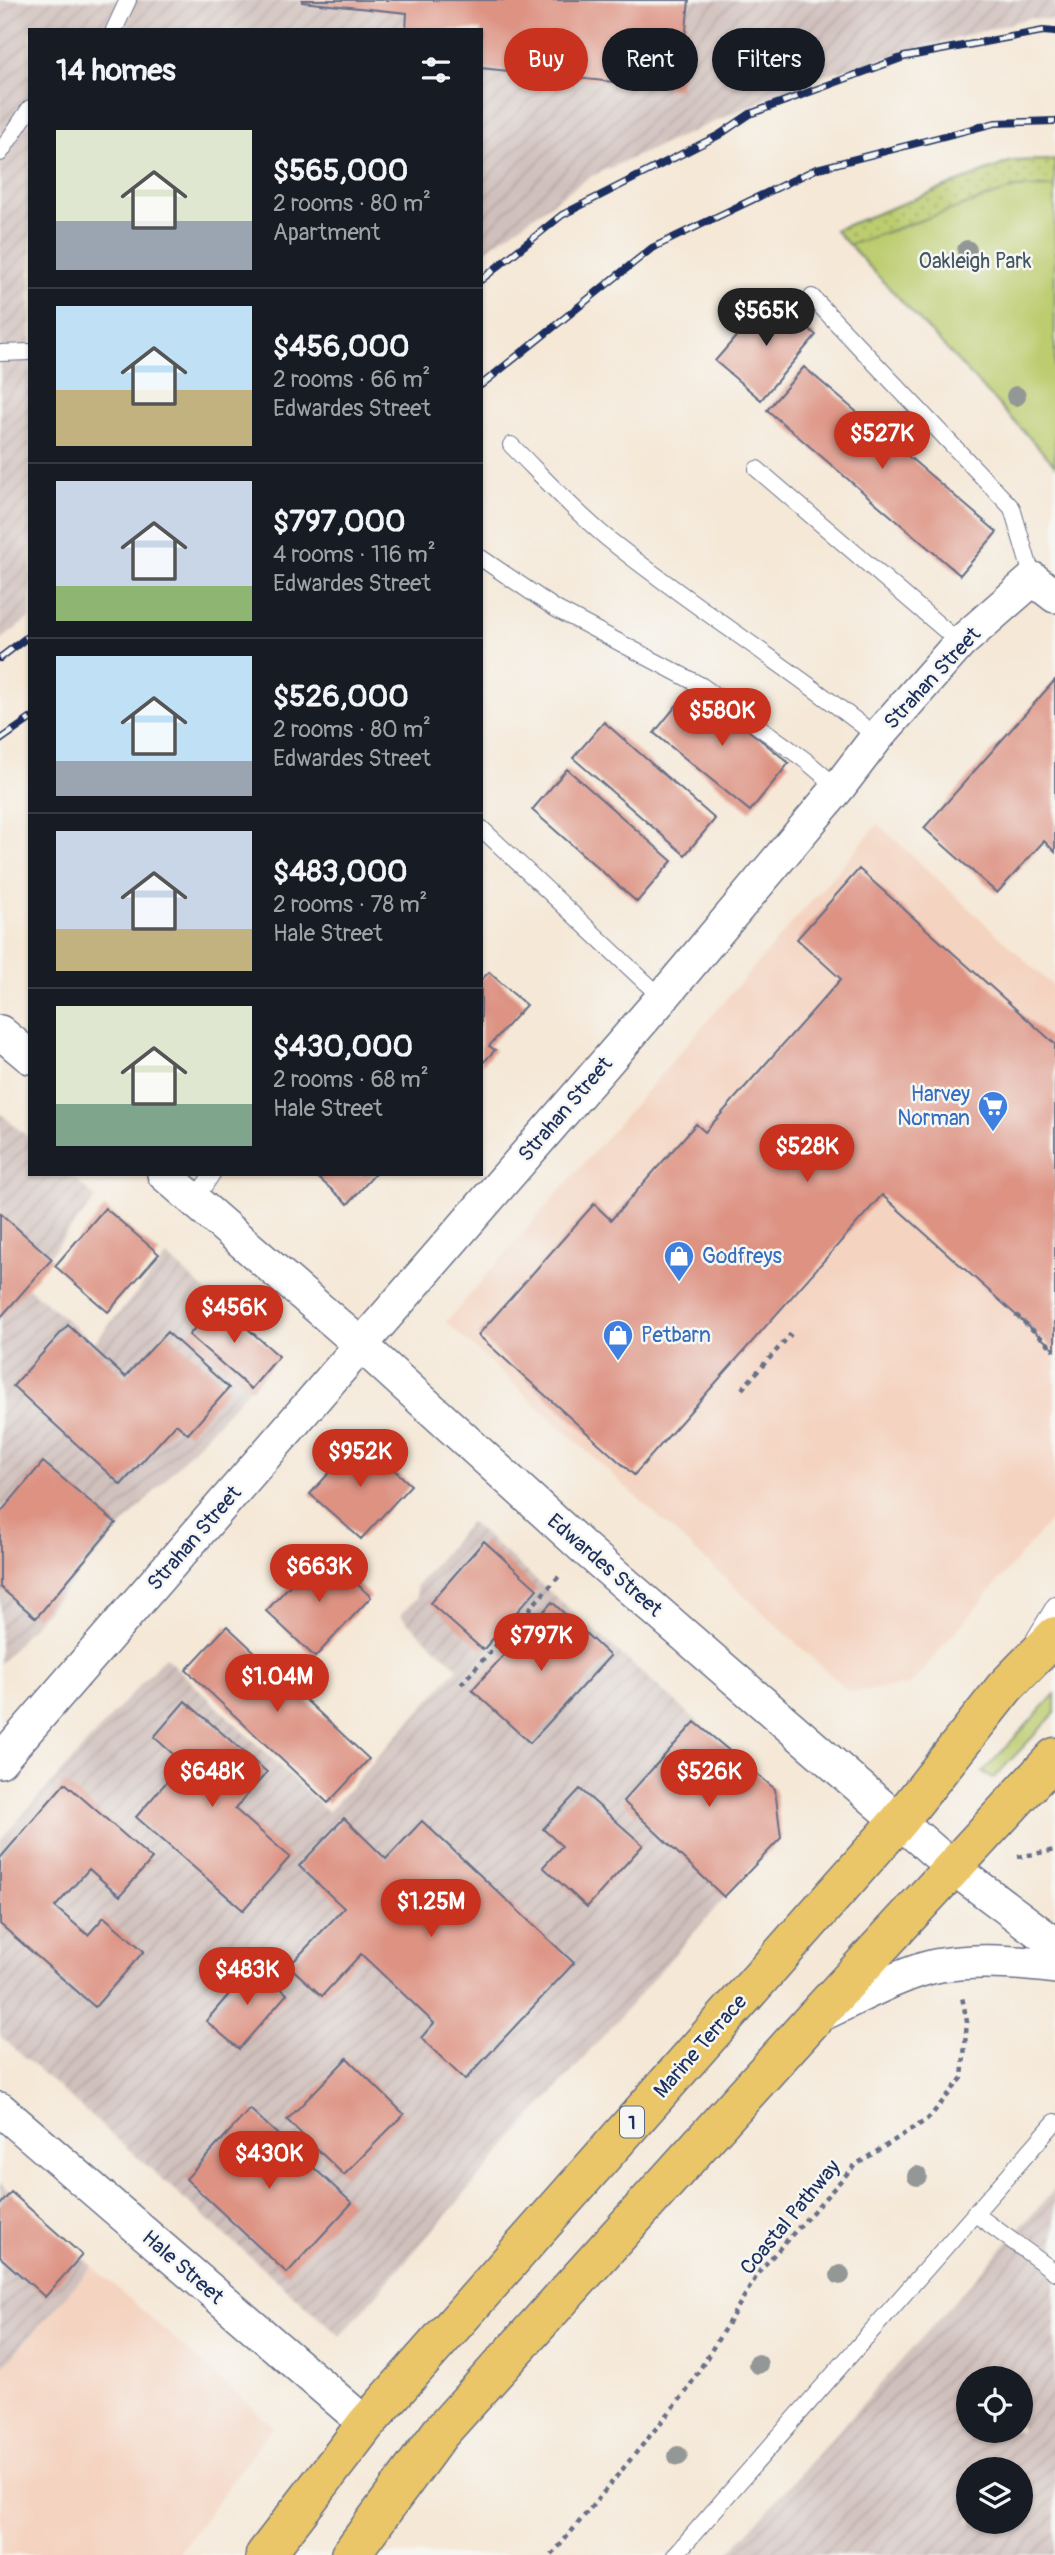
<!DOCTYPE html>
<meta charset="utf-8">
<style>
body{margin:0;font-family:Pangolin,sans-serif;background:#242831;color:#f1f3f6;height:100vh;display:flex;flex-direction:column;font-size:26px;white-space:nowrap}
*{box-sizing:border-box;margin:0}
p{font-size:23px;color:#9ea1a6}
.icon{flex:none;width:38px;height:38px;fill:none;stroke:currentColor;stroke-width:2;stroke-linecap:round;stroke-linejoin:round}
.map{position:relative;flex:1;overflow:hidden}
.side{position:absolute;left:28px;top:28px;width:455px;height:1148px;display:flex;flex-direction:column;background:#171b24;border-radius:0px;box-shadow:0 2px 5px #0004}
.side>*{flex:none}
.hud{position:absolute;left:504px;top:28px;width:444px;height:63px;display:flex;gap:14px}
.buttons{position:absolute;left:956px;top:2366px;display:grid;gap:14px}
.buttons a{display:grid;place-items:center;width:77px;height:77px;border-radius:50%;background:#171b24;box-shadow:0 2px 5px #0004;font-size:35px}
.price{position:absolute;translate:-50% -60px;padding:0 16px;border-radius:24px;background:#c8321e;color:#fff;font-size:23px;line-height:46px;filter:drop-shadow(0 2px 4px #0008)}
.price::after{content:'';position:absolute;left:50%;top:42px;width:21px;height:16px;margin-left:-10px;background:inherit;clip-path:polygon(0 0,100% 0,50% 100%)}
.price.current{background:#222;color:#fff}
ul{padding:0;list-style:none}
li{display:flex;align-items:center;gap:21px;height:175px;padding:0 28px}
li+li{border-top:2px solid #363941}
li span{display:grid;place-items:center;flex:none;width:196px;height:140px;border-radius:0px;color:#555}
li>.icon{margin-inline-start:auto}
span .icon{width:84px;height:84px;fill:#fffc;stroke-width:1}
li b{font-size:30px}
h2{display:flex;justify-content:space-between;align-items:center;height:84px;padding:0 28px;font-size:30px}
.pill{padding:0 24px;border-radius:32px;background:#171b24;box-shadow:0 2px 5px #0004;font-size:24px;line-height:63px}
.pill.current{background:#c8321e;color:#fff}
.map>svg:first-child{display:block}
.built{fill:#f4d3c0}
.industrial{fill:url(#industrial-furrows);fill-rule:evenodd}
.grass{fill:url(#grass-tufts);stroke:#6c7e66;stroke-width:2}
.park{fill:#bccc6e;stroke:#6c7e66;stroke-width:2}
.garden{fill:url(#garden-dots);stroke:#6c7e66;stroke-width:2}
.building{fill:#dd9282}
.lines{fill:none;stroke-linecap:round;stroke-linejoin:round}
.service-casing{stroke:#677088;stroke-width:18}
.minor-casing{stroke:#677088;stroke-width:36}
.trunk-casing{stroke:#677088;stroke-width:41}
.path{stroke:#677088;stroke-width:4.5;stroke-dasharray:5 5;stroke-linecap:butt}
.service{stroke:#fff;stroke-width:16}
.minor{stroke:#fff;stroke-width:33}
.trunk{stroke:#eac669;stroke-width:38}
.rail-casing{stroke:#1b2f5e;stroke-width:8}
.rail{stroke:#f6f6f2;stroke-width:5;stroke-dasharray:16;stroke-linecap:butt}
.tree{fill:#939897}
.labels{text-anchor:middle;stroke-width:5;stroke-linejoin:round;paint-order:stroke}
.shield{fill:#f6f6f2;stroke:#5d6b8a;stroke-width:2}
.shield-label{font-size:19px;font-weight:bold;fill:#1b2f5e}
.park-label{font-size:21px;fill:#435662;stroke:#f6f6f2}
.street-label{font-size:21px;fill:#1b2f5e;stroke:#f6f6f2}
.shop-label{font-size:21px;fill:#366cbe;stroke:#f6f6f2;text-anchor:start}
</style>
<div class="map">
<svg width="1055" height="2555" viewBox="0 0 1055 2555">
<defs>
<pattern id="industrial-furrows" width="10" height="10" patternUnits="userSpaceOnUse" patternTransform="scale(1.75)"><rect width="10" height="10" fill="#d0c0bc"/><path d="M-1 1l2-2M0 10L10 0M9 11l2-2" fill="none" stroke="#b2a5a4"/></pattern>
<pattern id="grass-tufts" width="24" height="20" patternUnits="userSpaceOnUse" patternTransform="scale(1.75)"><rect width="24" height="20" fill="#bccc6e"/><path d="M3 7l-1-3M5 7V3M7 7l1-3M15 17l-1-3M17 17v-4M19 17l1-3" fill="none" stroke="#98a65e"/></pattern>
<pattern id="garden-dots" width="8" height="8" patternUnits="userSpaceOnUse" patternTransform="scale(1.75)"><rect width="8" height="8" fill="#bccc6e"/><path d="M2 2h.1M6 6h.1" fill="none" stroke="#98a65e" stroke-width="1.8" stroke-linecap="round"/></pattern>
</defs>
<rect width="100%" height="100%" fill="#f6f6f2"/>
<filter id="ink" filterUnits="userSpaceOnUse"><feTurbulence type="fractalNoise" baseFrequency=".0143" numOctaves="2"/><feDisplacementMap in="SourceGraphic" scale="14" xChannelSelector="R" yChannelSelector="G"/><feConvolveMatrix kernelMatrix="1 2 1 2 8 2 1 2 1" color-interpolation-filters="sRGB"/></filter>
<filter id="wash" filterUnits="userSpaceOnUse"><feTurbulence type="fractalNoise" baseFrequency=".00686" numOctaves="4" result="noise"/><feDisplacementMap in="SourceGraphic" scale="28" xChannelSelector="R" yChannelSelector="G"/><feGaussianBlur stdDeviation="1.57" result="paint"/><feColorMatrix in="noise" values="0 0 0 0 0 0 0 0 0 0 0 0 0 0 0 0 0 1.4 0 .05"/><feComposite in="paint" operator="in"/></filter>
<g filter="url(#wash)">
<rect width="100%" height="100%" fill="#f5e8d7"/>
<path class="built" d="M878 824 1055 988V1515L910 1685 853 1692 847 1690 446 1322Z
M92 2266 273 2426 177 2555H0V2370Z"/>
<path class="industrial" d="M0 0H1055V20L1030 18 813 78 589 177 481 253V30H30V617L0 641Z
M0 1113 30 1139V1174H69L96 1198 25 1285 94 1343 167 1256 279 1356 123 1525 0 1663Z
M470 1522 775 1789 781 1838 724 1898 340 2336 0 2036V1840L165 1657 328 1812 458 1668 400 1615 417 1598 416 1587Z
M0 2183 92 2266 0 2370Z
M1055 2189V2555H727ZM968 2378H1020V2431H968ZM968 2469H1020V2522H968Z"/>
<path class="grass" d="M1055 1694V1713L993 1779 983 1772Z"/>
<path class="park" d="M1055 160V465L835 230 1012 161Z"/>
<path class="garden" d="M1055 160V187L1015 188 849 245 835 230 1012 161Z"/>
<g id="blocks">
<path class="building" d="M302 0H689L680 89 481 68V30H406L407 13 302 2Z
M771 296 816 335 761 400 715 361Z
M804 367 997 532 960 575 767 410Z
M1055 680V852L1044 841 997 893 924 828Z
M693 685 789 763 750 811 654 733Z
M604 722 715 819 685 855 573 758Z
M567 769 672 861 637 902 532 810Z
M859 869 1055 1044V1350L882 1195 634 1475 478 1335 594 1204 611 1220 696 1124 705 1132 841 979 797 939Z
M489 972 526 1005 489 1046 495 1050 481 1065V980Z
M314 1174H375L348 1204Z
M105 1208 159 1254 108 1312 55 1266Z
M0 1213 52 1259 0 1318Z
M217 1302 279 1356 251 1389 189 1335Z
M68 1325 125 1377 167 1332 229 1388 188 1434 176 1424 121 1485 13 1386Z
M360 1439 411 1485 361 1539 310 1494Z
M43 1462 116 1523 36 1618 0 1587V1513Z
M484 1541 537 1589 483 1650 430 1603Z
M322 1551 371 1597 315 1657 266 1611Z
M552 1602 610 1656 530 1743 472 1690Z
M227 1626 369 1759 328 1803 186 1670Z
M185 1701 267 1772 235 1809 290 1857 243 1910 136 1817 183 1763 154 1737Z
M695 1722 775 1789 781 1838 724 1897 623 1801Z
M65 1783 152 1859 120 1896 89 1869 55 1907 88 1935 104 1917 144 1951 95 2007 0 1924V1858Z
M580 1789 643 1845 587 1907 543 1867 562 1846 543 1829Z
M344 1818 386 1859 422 1821 574 1963 465 2080 421 2038 434 2023 361 1954 322 1996 289 1966 344 1908 299 1866Z
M254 1965 287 1994 239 2049 206 2021Z
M347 2058 404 2114 344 2175 287 2120Z
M250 2109 352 2203 287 2273 186 2179Z
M11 2192 82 2255 45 2297 0 2257V2205Z"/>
</g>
</g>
<g filter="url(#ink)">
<use href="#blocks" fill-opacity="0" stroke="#677088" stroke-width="2"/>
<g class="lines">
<g class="service-casing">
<path id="service" d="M114 30 128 0
M0 153 30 108
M812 297 1012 508 1033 579
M0 353 30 352
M511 445C542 476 573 510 607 538 694 608 790 667 877 737
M757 469 960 643
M481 558 556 609 702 686 805 760 838 788
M481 828 662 998
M194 1201 212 1174
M1035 1638 1055 1605
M974 2213 1055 2272
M675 2555 1055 2122"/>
</g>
<g class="minor-casing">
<path id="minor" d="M0 1032 30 1057
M164 1174 361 1345 585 1549 952 1867 1055 1944
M0 1761 662 998 838 788 877 737 960 643 1033 579 1055 596
M820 2015C853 2000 907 1970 941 1965 979 1959 1017 1962 1055 1967
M0 2109 366 2424"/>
</g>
<g class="trunk-casing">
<path id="trunk" d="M265 2555 366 2424 899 1821 1005 1687 1055 1636
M350 2555 440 2433 815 2017 1055 1757"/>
</g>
<path class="path" d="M1016 1315 1055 1350
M742 1389 791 1334
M461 1684 562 1573
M1018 1857 1055 1850
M552 2555 686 2392 761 2269 855 2165 928 2119 962 2078 967 2022 962 1997"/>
<use href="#service" class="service"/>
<use href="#minor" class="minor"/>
<use href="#trunk" class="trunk"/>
<g class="rail-casing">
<path id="rail" d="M481 280 562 215 719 135 750 114 904 57 1043 31 1055 32
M481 385 652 248 816 169 995 123 1055 121
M0 658 30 635
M0 740 30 719"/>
</g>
<use href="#rail" class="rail"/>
</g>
<g class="tree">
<circle cx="967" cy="250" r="10"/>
<circle cx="1016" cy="396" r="10"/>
<circle cx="917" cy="2176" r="10"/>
<circle cx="840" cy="2275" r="10"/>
<circle cx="758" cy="2364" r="10"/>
<circle cx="678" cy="2456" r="10"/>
</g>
</g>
<defs>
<g id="supermarket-pin" transform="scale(1.575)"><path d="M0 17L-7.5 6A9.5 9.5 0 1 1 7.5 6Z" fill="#3f7fe0" stroke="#f6f6f2"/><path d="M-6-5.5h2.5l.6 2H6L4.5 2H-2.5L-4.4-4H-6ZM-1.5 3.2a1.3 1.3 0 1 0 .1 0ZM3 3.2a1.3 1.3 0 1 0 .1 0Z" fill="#fff"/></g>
<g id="shop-pin" transform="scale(1.575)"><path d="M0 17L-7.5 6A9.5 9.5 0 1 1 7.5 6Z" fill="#3f7fe0" stroke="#f6f6f2"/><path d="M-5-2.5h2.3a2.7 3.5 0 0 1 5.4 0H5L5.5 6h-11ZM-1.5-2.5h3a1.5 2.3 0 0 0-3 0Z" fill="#fff"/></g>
</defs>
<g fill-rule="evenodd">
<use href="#supermarket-pin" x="993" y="1106"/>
<use href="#shop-pin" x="679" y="1256"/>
<use href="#shop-pin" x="618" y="1335"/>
</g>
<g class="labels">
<rect class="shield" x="620" y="2106.5" width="24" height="31" rx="5"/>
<g class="shield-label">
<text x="632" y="2129">1</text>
</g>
<g class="park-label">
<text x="975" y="268">Oakleigh Park</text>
</g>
<g class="street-label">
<text transform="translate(932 678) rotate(-47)" y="7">Strahan Street</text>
<text transform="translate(565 1109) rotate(-49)" y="7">Strahan Street</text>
<text transform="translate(194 1538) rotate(-49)" y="7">Strahan Street</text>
<text transform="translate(605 1565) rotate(41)" y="7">Edwardes Street</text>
<text transform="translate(700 2046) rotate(-49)" y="7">Marine Terrace</text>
<text transform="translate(790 2217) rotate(-50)" y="7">Coastal Pathway</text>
<text transform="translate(183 2267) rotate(41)" y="7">Hale Street</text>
</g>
<g class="shop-label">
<text x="970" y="1101" text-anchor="end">Harvey<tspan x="970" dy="24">Norman</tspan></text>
<text x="702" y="1263">Godfreys</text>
<text x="641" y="1342">Petbarn</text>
</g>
</g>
</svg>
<div class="buttons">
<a><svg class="icon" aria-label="locate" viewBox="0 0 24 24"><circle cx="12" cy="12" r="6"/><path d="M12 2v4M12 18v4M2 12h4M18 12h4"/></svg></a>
<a><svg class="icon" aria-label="layers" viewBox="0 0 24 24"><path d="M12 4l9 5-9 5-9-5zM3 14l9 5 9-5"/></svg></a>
</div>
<b class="price current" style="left:766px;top:348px">$565K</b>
<b class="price" style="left:882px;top:471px">$527K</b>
<b class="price" style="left:722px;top:748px">$580K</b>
<b class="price" style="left:807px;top:1184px">$528K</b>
<b class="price" style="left:234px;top:1345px">$456K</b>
<b class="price" style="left:360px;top:1489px">$952K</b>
<b class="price" style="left:319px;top:1604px">$663K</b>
<b class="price" style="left:541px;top:1673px">$797K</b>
<b class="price" style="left:277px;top:1714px">$1.04M</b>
<b class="price" style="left:212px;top:1809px">$648K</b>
<b class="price" style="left:709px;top:1809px">$526K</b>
<b class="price" style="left:431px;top:1939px">$1.25M</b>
<b class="price" style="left:247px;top:2007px">$483K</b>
<b class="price" style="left:269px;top:2191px">$430K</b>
<div class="hud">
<a class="pill current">Buy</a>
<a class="pill">Rent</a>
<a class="pill">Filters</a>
</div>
<section class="side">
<h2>14 homes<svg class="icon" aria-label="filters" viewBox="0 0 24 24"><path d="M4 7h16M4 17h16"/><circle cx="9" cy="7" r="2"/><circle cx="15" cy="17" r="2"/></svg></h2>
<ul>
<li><span style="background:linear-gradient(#dfe7d0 65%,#9aa5b1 0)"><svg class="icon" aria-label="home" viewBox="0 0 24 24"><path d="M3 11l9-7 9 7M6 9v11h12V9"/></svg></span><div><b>$565,000</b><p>2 rooms · 80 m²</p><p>Apartment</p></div></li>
<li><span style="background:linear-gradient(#bfe0f5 60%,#c2b280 0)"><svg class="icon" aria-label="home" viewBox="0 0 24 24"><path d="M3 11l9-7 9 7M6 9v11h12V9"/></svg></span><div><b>$456,000</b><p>2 rooms · 66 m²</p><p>Edwardes Street</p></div></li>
<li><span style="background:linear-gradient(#c9d6e8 75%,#8fb573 0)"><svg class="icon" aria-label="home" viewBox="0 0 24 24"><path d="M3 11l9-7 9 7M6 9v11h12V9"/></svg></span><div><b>$797,000</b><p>4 rooms · 116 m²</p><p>Edwardes Street</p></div></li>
<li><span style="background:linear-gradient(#bfe0f5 75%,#9aa5b1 0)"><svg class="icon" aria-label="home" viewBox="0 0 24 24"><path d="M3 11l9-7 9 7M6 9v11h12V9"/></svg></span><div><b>$526,000</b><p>2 rooms · 80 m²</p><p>Edwardes Street</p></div></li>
<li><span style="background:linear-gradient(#c9d6e8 70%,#c2b280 0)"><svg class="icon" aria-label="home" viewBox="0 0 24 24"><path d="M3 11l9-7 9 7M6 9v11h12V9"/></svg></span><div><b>$483,000</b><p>2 rooms · 78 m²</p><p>Hale Street</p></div></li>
<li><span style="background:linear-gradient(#dfe7d0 70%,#7fa58c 0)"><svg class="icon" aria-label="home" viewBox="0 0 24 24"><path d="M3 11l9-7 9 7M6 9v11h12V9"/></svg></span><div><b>$430,000</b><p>2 rooms · 68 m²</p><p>Hale Street</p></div></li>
</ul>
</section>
</div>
